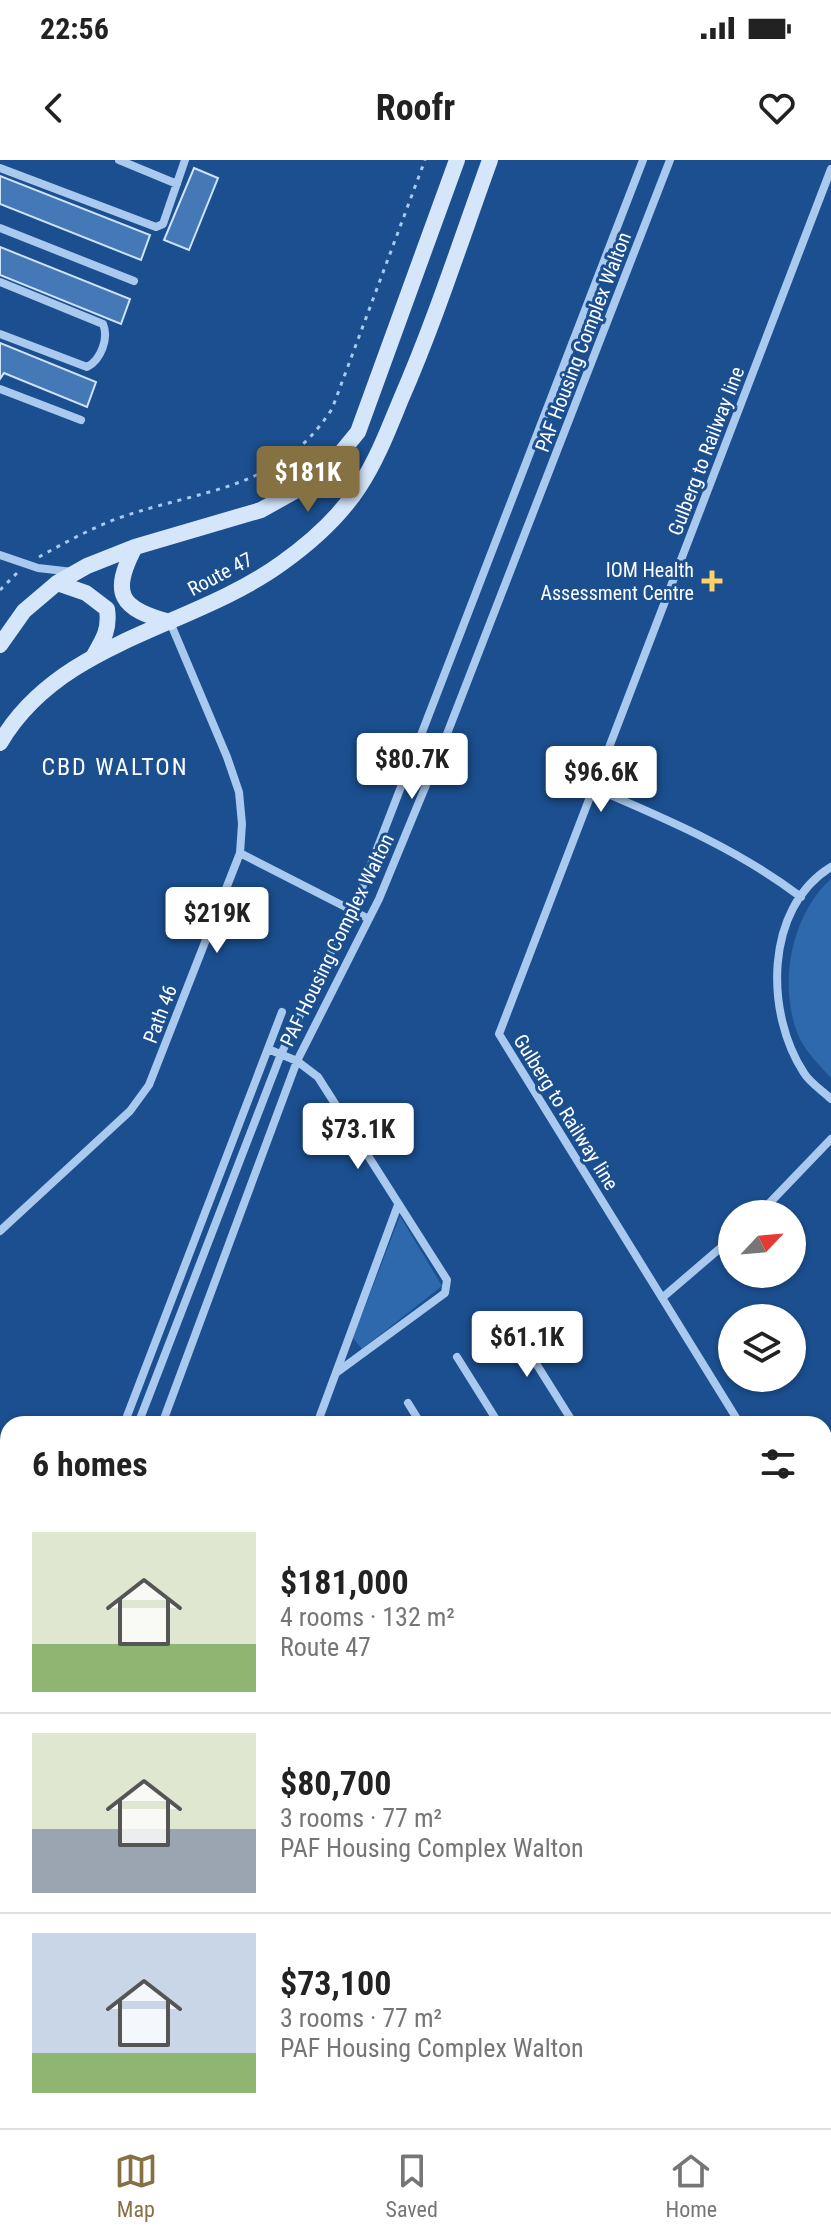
<!DOCTYPE html>
<meta charset="utf-8">
<style>
body{margin:0;font-family:"Roboto Condensed",sans-serif;background:#f6f6f6;color:#222;height:100vh;display:flex;flex-direction:column;font-size:30px;white-space:nowrap}
*{box-sizing:border-box;margin:0}
p{font-size:26px;color:#767676}
.icon{flex:none;width:44px;height:44px;fill:none;stroke:currentColor;stroke-width:2;stroke-linecap:round;stroke-linejoin:round}
.map{position:relative;flex:1;overflow:hidden}
.details{position:absolute;left:0px;top:1256px;width:832px;height:712px;display:flex;flex-direction:column;background:#fff;border-radius:24px 24px 0 0;box-shadow:0 2px 6px #0004}
.details>*{flex:none}
.needle{width:52px;rotate:64deg}
.controls{position:absolute;left:718px;top:1040px;display:grid;gap:16px}
.controls a{display:grid;place-items:center;width:88px;height:88px;border-radius:50%;background:#fff;box-shadow:0 2px 6px #0004;font-size:40px}
.price{position:absolute;translate:-50% -68px;padding:0 18px;border-radius:8px;background:#fff;color:#222;font-size:26px;line-height:52px;filter:drop-shadow(0 2px 4px #0008)}
.price::after{content:'';position:absolute;left:50%;top:48px;width:24px;height:18px;margin-left:-12px;background:inherit;clip-path:polygon(0 0,100% 0,50% 100%)}
.price.current{background:#857141;color:#fff}
ul{padding:0;list-style:none}
li{display:flex;align-items:center;gap:24px;height:200px;padding:0 32px}
li+li{border-top:2px solid #e0e0e0}
li span{display:grid;place-items:center;flex:none;width:224px;height:160px;border-radius:0px;color:#555}
li>.icon{margin-inline-start:auto}
span .icon{width:96px;height:96px;fill:#fffc;stroke-width:1}
li b{font-size:34px}
h2{display:flex;justify-content:space-between;align-items:center;height:96px;padding:0 32px;font-size:34px}
.status{display:flex;justify-content:space-between;align-items:center;height:56px;padding:0 40px;background:#fff;direction:ltr}
.status svg{height:22px;fill:currentColor}
header{display:flex;justify-content:space-between;align-items:center;height:104px;padding:0 32px;background:#fff;font-size:36px;font-weight:700}
.menu{display:flex;justify-content:space-around;align-items:center;height:112px;border-top:2px solid #e0e0e0;background:#fff;font-size:22px;color:#767676}
.menu a{display:grid;justify-items:center;gap:4px}
.menu .current{color:#857141}
.map>svg:first-child{display:block}
.green{fill:#2e69ad}
.building{fill:#4478b7;stroke:#cfe3fa;stroke-width:2}
.lines{fill:none;stroke-linecap:round;stroke-linejoin:round}
.path{stroke:#a9c9ee;stroke-width:3;stroke-dasharray:4 6;stroke-linecap:butt}
.lane{stroke:#a9c9ee;stroke-width:6}
.street{stroke:#a9c9ee;stroke-width:8}
.secondary{stroke:#d6e6fa;stroke-width:16}
.poi-dot{fill:#ffd166;stroke:#1b4f8f;stroke-width:3}
.labels{text-anchor:middle;stroke-width:6;stroke-linejoin:round;paint-order:stroke}
.street-label{font-size:20px;fill:#fff;stroke:#1b4f8f}
.poi-label{font-size:20px;fill:#fff;stroke:#1b4f8f;text-anchor:end}
.quarter-label{font-size:24px;letter-spacing:2px;fill:#fff;stroke:#1b4f8f}
</style>
<div class="status"><b>22:56</b><svg viewBox="0 0 49 12"><path d="M0 12V9h3v3zM5 12V6h3v6zM10 12V3h3v9zM15 12V0h3v12zM26 1h20v11H26zM47 4h2v5h-2z"/></svg></div>
<header><svg class="icon" aria-label="back" viewBox="0 0 24 24"><path d="M15 5l-7 7 7 7"/></svg>Roofr<svg class="icon" aria-label="heart" viewBox="0 0 24 24"><path d="M12 20l-8-8c-3-5 5-10 8-4 3-6 11-1 8 4z"/></svg></header>
<div class="map">
<svg width="831" height="1968" viewBox="0 0 831 1968">
<rect width="100%" height="100%" fill="#1b4f8f"/>
<path class="green" d="M831 719V918C820 906 807 893 800 879 777 830 790 755 831 719Z
M400 1056 442 1126 362 1189 353 1178Z"/>
<path class="building" d="M194 8 218 18 189 90 164 80Z
M0 16 150 75 141 100 0 44Z
M0 87 130 139 121 164 0 115Z
M0 183 96 222 87 247 4 213 0 219Z"/>
<g class="lines">
<path class="path" d="M39 397C64 383 90 369 116 359 202 328 278 332 332 249L425 0
M0 430 17 413"/>
<path class="lane" d="M824 1797 831 1793"/>
<path class="street" d="M119 0 177 24
M0 8 156 67 163 64 185 0
M0 68 134 121
M0 122 103 164C109 178 101 200 87 207L0 174
M0 229 81 260
M0 395 38 408 73 412
M594 628C668 660 736 688 801 737
M240 693 369 759
M831 707C764 748 765 854 804 913 810 923 823 931 831 939
M268 889 297 901 318 917 447 1120 445 1133 336 1213
M759 1054 831 979
M0 1071 130 951 149 925 240 693 242 664 239 632 227 597 170 462
M662 1138 732 1078
M507 1157 574 1264
M457 1197 499 1264
M408 1243 421 1264
M124 1264 282 852
M138 1264 281 894 360 733 643 0
M162 1264 297 901 379 739 445 579 670 0
M317 1264 398 1045
M740 1264 499 874 831 9
M824 1400 831 1411
M0 1588 8 1567
M0 1633 8 1612
M824 1663 831 1674
M0 1682 8 1659
M0 1689 8 1692
M824 1779 831 1790
M0 1815 8 1818
M824 1899 831 1910
M248 1960 259 1968
M419 1960 426 1968
M564 1960 567 1968
M665 1960 670 1968
M733 1960 739 1968
M790 1960 795 1968
M45 1968 48 1960
M616 1968 633 1960"/>
<path class="secondary" d="M135 387C110 434 120 449 170 462
M57 423 86 433 107 449C110 470 103 480 93 497
M0 485 24 451 57 423 87 406 135 387 261 350 322 316 358 272 457 0
M0 583C60 480 191 469 282 403 310 383 340 356 359 327 377 300 389 268 401 239 435 161 461 80 490 0"/>
</g>
<path class="poi-dot" d="M708 409h8v8h8v8h-8v8h-8v-8h-8v-8h8z"/>
<g class="labels">
<g class="street-label">
<text transform="translate(583 182) rotate(-69)" y="7">PAF Housing Complex Walton</text>
<text transform="translate(706 291) rotate(-69)" y="7">Gulberg to Railway line</text>
<text transform="translate(220 414) rotate(-28)" y="7">Route 47</text>
<text transform="translate(337 780) rotate(-64)" y="7">PAF Housing Complex Walton</text>
<text transform="translate(160 854) rotate(-69)" y="7">Path 46</text>
<text transform="translate(566 952) rotate(58)" y="7">Gulberg to Railway line</text>
</g>
<g class="poi-label">
<text x="694" y="417">IOM Health<tspan x="694" dy="23">Assessment Centre</tspan></text>
</g>
<g class="quarter-label">
<text x="115" y="615">CBD WALTON</text>
</g>
</g>
</svg>
<div class="controls">
<a><svg class="needle" viewBox="-14 -14 28 28"><path d="M0-13l5 13h-10z" fill="#e53935"/><path d="M0 13l5-13h-10z" fill="#767676"/></svg></a>
<a><svg class="icon" aria-label="layers" viewBox="0 0 24 24"><path d="M12 4l9 5-9 5-9-5zM3 14l9 5 9-5"/></svg></a>
</div>
<b class="price current" style="left:308px;top:354px">$181K</b>
<b class="price" style="left:412px;top:641px">$80.7K</b>
<b class="price" style="left:601px;top:654px">$96.6K</b>
<b class="price" style="left:217px;top:795px">$219K</b>
<b class="price" style="left:358px;top:1011px">$73.1K</b>
<b class="price" style="left:527px;top:1219px">$61.1K</b>
<section class="details">
<h2>6 homes<svg class="icon" aria-label="filters" viewBox="0 0 24 24"><path d="M4 7h16M4 17h16"/><circle cx="9" cy="7" r="2"/><circle cx="15" cy="17" r="2"/></svg></h2>
<ul>
<li><span style="background:linear-gradient(#dfe7d0 70%,#8fb573 0)"><svg class="icon" aria-label="home" viewBox="0 0 24 24"><path d="M3 11l9-7 9 7M6 9v11h12V9"/></svg></span><div><b>$181,000</b><p>4 rooms · 132 m²</p><p>Route 47</p></div></li>
<li><span style="background:linear-gradient(#dfe7d0 60%,#9aa5b1 0)"><svg class="icon" aria-label="home" viewBox="0 0 24 24"><path d="M3 11l9-7 9 7M6 9v11h12V9"/></svg></span><div><b>$80,700</b><p>3 rooms · 77 m²</p><p>PAF Housing Complex Walton</p></div></li>
<li><span style="background:linear-gradient(#c9d6e8 75%,#8fb573 0)"><svg class="icon" aria-label="home" viewBox="0 0 24 24"><path d="M3 11l9-7 9 7M6 9v11h12V9"/></svg></span><div><b>$73,100</b><p>3 rooms · 77 m²</p><p>PAF Housing Complex Walton</p></div></li>
</ul>
</section>
</div>
<nav class="menu">
<a class="current"><svg class="icon" aria-label="map" viewBox="0 0 24 24"><path d="M3 6l6-2 6 2 6-2v14l-6 2-6-2-6 2zM9 4v14M15 6v14"/></svg>Map</a>
<a><svg class="icon" aria-label="saved" viewBox="0 0 24 24"><path d="M7 4h10v16l-5-4-5 4z"/></svg>Saved</a>
<a><svg class="icon" aria-label="home" viewBox="0 0 24 24"><path d="M3 11l9-7 9 7M6 9v11h12V9"/></svg>Home</a>
</nav>
